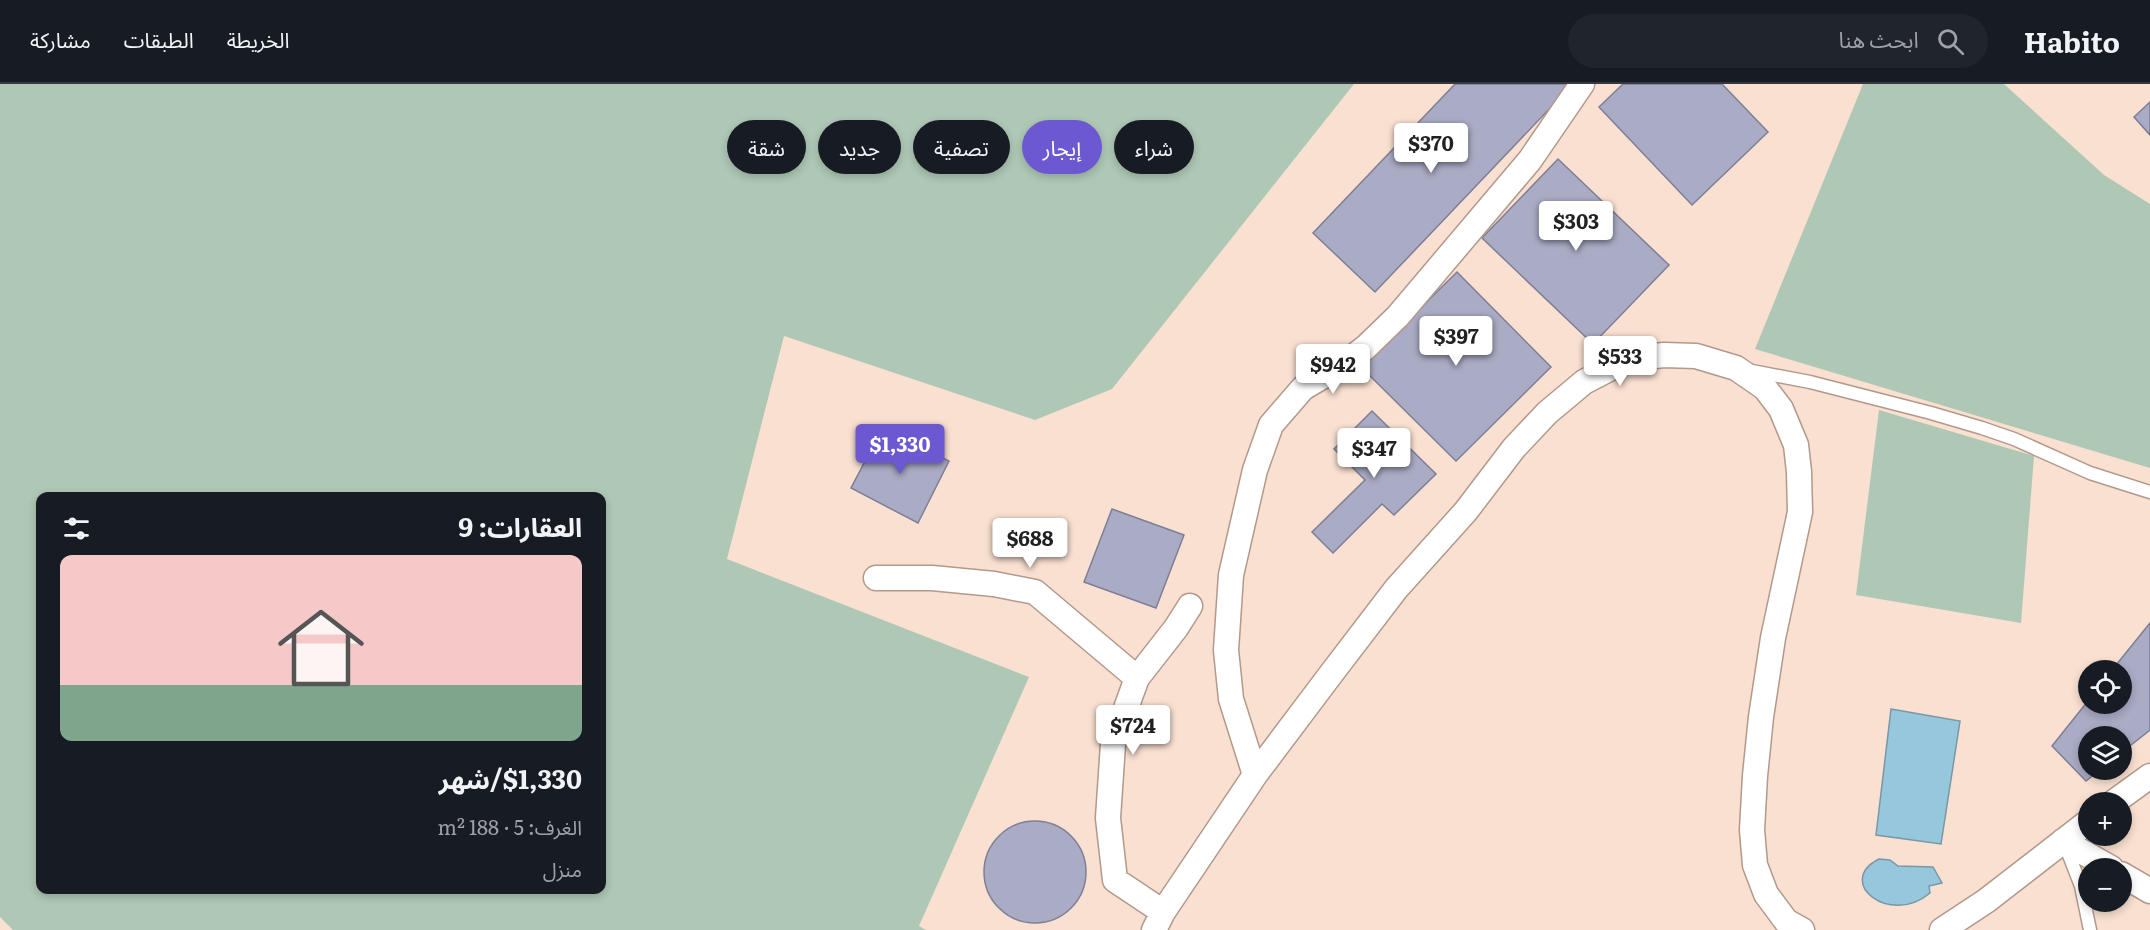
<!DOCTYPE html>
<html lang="ar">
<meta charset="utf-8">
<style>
body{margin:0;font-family:Literata,"Noto Sans Arabic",serif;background:#20242c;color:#f1f3f6;direction:rtl;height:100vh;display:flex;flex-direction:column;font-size:22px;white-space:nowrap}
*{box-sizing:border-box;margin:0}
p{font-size:20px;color:#9ea1a6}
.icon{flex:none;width:33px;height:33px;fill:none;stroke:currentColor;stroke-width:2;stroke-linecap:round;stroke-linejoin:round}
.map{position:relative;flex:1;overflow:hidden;direction:ltr}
.sheet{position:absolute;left:36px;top:408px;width:570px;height:402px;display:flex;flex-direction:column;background:#171b24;border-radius:12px;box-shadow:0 3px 9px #0003;direction:rtl}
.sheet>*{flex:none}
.banner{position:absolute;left:624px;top:36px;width:570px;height:54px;direction:rtl;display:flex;gap:12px}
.buttons{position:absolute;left:2078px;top:576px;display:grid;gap:12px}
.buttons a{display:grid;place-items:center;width:54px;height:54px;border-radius:50%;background:#171b24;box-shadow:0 3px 9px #0003;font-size:30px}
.price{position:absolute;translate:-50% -51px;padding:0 14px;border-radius:6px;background:#fff;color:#222;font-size:20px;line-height:39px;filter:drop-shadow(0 2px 3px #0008)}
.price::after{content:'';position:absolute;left:50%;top:36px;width:18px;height:14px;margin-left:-9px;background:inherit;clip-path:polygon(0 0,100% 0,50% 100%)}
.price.on{background:#6c59d2;color:#fff}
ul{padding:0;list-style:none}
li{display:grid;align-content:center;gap:12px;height:318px;padding:0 24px}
li span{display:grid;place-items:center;height:186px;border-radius:12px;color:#555}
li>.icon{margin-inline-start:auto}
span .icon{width:108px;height:108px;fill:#fffc;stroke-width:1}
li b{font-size:26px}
h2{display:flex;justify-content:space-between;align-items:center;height:72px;padding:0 24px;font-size:26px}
.chip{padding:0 21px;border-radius:27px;background:#171b24;box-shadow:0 3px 9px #0003;font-size:21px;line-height:54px}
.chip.on{background:#6c59d2;color:#fff}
header{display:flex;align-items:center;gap:36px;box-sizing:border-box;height:84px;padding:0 30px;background:#171b24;border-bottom:2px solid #363941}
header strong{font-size:28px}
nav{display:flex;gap:33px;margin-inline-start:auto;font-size:21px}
.search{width:420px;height:54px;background:#20242c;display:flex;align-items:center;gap:15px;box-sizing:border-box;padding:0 21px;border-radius:33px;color:#9ea1a6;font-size:22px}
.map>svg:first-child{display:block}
.green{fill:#aec8b5;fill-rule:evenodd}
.water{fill:#96c7dd;stroke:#7898a5;stroke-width:1.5}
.building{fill:#aaabc4;stroke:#7e7f96;stroke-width:1.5}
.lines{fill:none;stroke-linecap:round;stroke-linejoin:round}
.service-casing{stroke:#b1998b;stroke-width:15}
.minor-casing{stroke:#b1998b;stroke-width:27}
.service{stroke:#fff;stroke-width:12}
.minor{stroke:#fff;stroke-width:24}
</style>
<header>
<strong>Habito</strong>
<div class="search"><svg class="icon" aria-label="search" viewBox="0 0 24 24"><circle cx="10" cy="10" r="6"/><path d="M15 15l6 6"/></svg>ابحث هنا</div>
<nav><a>الخريطة</a><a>الطبقات</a><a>مشاركة</a></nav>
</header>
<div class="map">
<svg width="2150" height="846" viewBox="0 0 2150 846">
<rect width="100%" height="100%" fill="#f9e0d1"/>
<path class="green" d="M0 0H1354L1112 305 1035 336 784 252 727 475 1029 593 919 842 926 846H13L0 833ZM602 412V806H40V412Z
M1863 0H2004L2104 91 2150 120V384L1755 265Z
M1879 326 2034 372 2021 539 1856 511Z"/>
<path class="water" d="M1891 625 1960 637 1941 760 1876 751Z
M1879 775 1890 776 1898 782 1933 783 1942 799 1929 802 1930 809C1890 843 1834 798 1879 775Z"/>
<path class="building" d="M1455 0H1573L1375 208 1313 149Z
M1623 0H1722L1768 48 1692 121 1599 23Z
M2150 18V51L2134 33Z
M1558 75 1669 181 1593 260 1482 154Z
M1457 188 1551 283 1456 377 1361 283Z
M1372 327 1436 390 1394 431 1382 420 1333 469 1312 448 1365 396 1334 365Z
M883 343 949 377 918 439 851 404Z
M1112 425 1184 451 1156 524 1084 498Z
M2150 539V646L2121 669V652H2088V686H2100L2086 697 2052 662 2088 617V620H2121V586H2112Z
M984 788a51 51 0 1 1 102 0a51 51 0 1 1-102 0Z"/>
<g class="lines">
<g class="service-casing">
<path id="service" d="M1752 287 1810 298 1931 329 1982 344 2014 355 2090 389 2150 408
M2065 761 2081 802 2090 846"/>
</g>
<g class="minor-casing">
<path id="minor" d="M876 494H932L994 500 1035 508 1137 594
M1255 691 1231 615 1226 566 1231 491 1255 386 1271 341 1303 304 1344 280 1366 263 1398 232 1530 76 1582 0
M2114 718 2150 692
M2063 757 2111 784
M2121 790 2150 807
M1163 828 1115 796 1108 734 1113 660 1137 594 1176 544 1190 522
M1154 846 1163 828 1255 691 1331 590 1396 505 1466 427 1514 364 1547 329 1584 298 1628 275 1664 271 1696 272 1736 284 1765 304 1781 325 1796 361 1799 388 1800 428 1773 554 1761 633 1755 692 1752 746 1755 781 1766 810 1786 837 1802 846
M1942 846 1986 817 2088 738"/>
</g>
<use href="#service" class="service"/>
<use href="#minor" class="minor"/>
</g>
</svg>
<div class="buttons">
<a><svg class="icon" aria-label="locate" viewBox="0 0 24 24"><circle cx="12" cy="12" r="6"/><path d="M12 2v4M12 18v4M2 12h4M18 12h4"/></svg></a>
<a><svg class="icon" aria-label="layers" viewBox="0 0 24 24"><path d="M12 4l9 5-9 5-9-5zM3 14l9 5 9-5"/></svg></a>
<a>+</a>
<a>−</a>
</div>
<b class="price" style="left:1431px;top:90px">$370</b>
<b class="price" style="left:1576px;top:168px">$303</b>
<b class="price" style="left:1456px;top:283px">$397</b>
<b class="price" style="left:1620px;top:303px">$533</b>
<b class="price" style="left:1333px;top:311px">$942</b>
<b class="price on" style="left:900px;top:391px">$1,330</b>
<b class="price" style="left:1374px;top:395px">$347</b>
<b class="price" style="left:1030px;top:485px">$688</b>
<b class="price" style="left:1133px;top:672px">$724</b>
<div class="banner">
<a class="chip">شراء</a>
<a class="chip on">إيجار</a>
<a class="chip">تصفية</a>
<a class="chip">جديد</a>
<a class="chip">شقة</a>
</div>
<section class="sheet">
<h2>العقارات: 9<svg class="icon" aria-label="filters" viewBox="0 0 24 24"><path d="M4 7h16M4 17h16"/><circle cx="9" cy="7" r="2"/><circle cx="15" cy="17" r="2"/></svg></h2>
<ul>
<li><span style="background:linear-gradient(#f6c9c9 70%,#7fa58c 0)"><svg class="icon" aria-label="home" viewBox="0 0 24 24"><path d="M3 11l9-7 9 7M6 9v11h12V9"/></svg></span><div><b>$1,330/شهر</b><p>الغرف: 5 · 188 m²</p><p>منزل</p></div></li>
</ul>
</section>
</div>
